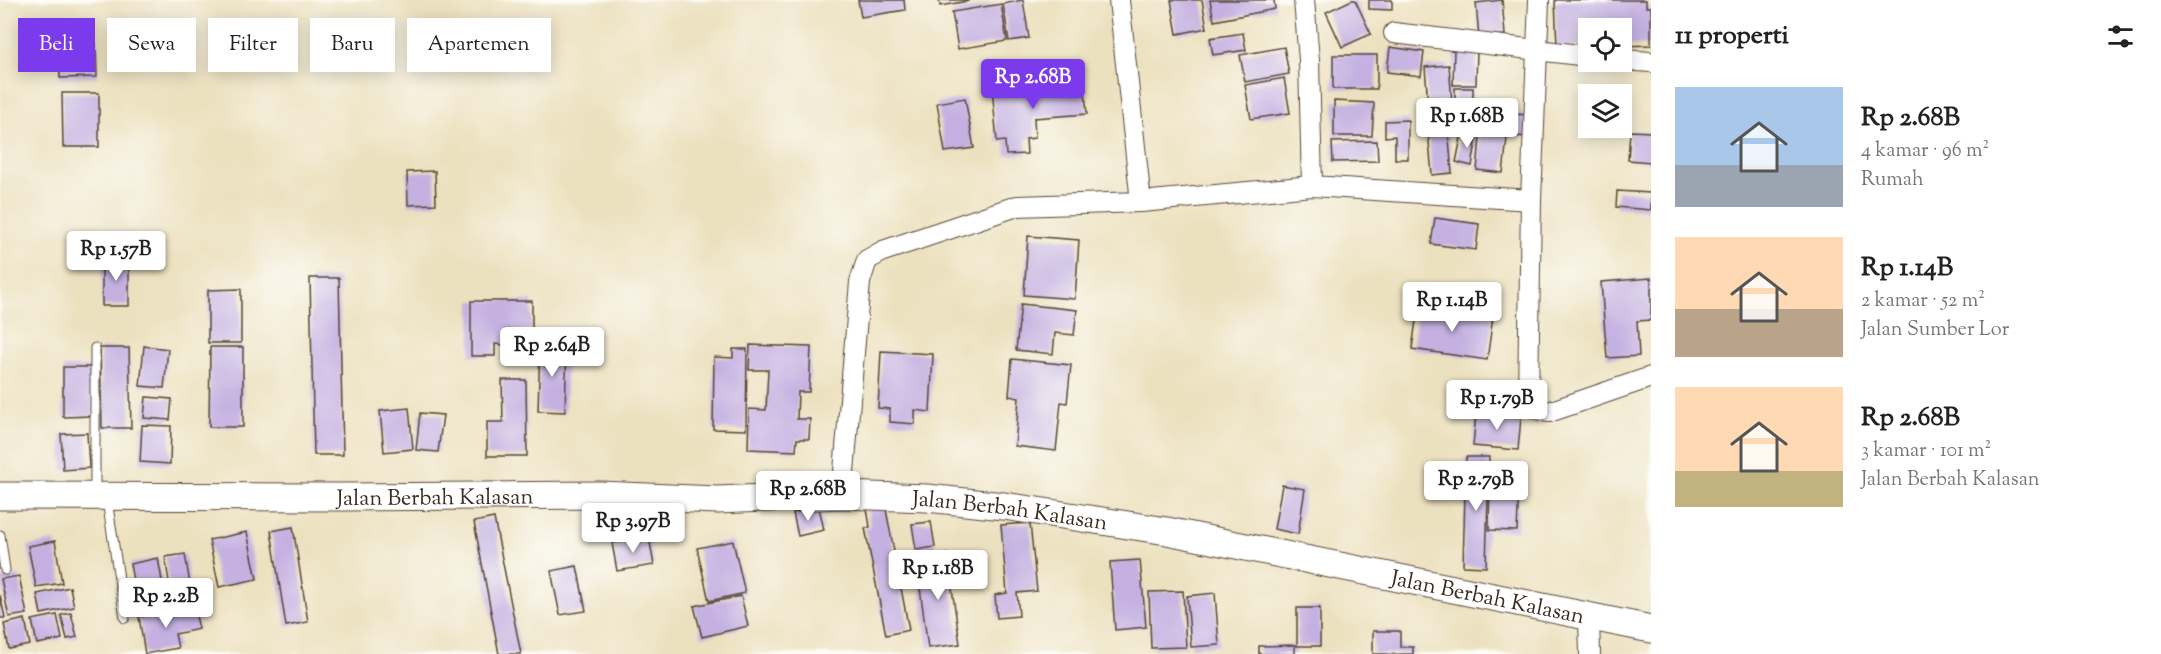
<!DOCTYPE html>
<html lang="id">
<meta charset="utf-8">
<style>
body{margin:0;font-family:"Sorts Mill Goudy",serif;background:#f2f2f2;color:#222;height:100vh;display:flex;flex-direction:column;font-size:22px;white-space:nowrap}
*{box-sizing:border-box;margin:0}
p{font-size:20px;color:#767676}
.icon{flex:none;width:33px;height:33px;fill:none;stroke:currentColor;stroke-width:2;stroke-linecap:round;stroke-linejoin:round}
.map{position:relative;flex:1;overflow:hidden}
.sheet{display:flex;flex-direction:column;background:#fff;width:510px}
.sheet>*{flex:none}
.top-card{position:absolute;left:18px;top:18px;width:570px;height:54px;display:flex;gap:12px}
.controls{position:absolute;left:1578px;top:18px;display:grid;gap:12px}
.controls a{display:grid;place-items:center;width:54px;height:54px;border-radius:0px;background:#fff;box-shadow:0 3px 15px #0003;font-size:30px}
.price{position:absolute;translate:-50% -51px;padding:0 14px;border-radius:6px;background:#fff;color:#222;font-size:20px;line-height:39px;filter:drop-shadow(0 2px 3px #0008)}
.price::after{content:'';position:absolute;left:50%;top:36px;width:18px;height:14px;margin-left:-9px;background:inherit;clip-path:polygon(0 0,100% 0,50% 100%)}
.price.selected{background:#7c3aed;color:#fff}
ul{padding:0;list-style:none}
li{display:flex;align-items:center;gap:18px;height:150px;padding:0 24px}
li span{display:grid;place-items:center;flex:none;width:168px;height:120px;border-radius:0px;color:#555}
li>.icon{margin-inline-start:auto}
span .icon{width:72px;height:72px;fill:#fffc;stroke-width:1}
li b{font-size:26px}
h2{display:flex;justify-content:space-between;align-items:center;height:72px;padding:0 24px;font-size:26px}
.chip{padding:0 21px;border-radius:0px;background:#fff;box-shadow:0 3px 15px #0003;font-size:21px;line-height:54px}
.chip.selected{background:#7c3aed;color:#fff}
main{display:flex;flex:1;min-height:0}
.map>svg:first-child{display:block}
.building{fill:#c4b1e1}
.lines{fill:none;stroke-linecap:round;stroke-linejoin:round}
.lane-casing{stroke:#564536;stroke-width:11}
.street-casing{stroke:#564536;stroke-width:22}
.secondary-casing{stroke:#564536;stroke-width:29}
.lane{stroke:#fff;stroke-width:9}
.street{stroke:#fff;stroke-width:20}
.secondary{stroke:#fff;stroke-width:27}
.labels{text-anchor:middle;stroke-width:4.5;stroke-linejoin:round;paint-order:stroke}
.street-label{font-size:22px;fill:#3b2a1e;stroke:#fdfcf7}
</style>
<main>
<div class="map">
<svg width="1651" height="654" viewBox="0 0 1651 654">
<rect width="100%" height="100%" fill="#fdfcf7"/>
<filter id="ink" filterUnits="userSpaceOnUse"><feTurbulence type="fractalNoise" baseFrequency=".0167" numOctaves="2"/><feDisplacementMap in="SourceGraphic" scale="12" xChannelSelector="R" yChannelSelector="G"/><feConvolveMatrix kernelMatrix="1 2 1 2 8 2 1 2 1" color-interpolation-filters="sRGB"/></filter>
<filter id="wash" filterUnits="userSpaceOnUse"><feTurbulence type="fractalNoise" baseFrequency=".008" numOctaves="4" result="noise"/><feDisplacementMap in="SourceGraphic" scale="24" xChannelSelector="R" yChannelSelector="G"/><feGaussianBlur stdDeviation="1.35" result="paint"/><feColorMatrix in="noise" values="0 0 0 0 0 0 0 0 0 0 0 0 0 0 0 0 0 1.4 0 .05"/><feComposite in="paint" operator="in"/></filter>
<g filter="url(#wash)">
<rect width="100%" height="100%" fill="#ece1bf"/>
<g id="blocks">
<path class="building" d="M858 0H904L905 10 861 17Z
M939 0H968V1L940 6Z
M1023 0 1029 38 1009 41 1003 4Z
M1171 0H1202L1207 28 1177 34Z
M1210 0H1274L1275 9 1214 21Z
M1352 0H1355L1371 34 1342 47 1326 12Z
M1369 0H1392V10L1369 9Z
M1502 0 1505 35 1479 37 1476 3Z
M1555 0H1646V7H1651V45L1622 46V28H1588V46L1557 47Z
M1001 4 1007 41 958 49 952 12Z
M1243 33 1246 50 1213 55 1210 38Z
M96 43 97 77 60 78 59 44Z
M1284 47 1289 74 1245 82 1240 55Z
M1390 47 1424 52 1421 76 1387 72Z
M1454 50H1477L1476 85H1453Z
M1333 55H1377V89H1333Z
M1449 65 1452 102 1428 104 1425 67Z
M1284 78 1290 113 1251 119 1245 85Z
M1084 80 1087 114 1034 118 1035 138 1026 139 1027 154 1006 155 1005 141 997 142 992 88Z
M1455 88H1473V102L1483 103V118H1455Z
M62 93H99V147H63Z
M965 98 974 148 945 152 937 103Z
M1334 101 1374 103 1372 136H1334Z
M1513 114 1531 115 1530 137 1512 136Z
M1408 120V159H1395V136L1385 137V121Z
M1481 127 1508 130 1503 173 1477 170Z
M1448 129 1452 173 1432 175 1428 131Z
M1630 131 1651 132V162L1628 160Z
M1462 133 1477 136 1472 166 1456 162Z
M1377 141 1378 161 1333 162 1332 142Z
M435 171 436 204 408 205 407 172Z
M1617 191 1651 193V210L1616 207Z
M1435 218 1479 224 1476 250 1431 244Z
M1028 236 1079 240 1075 299 1024 295Z
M102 258H129V306H102Z
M310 278H339L343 455H314Z
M1651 278V320L1637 321 1639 356 1607 358 1601 282Z
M241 289V343H208V290Z
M471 301H532V330H505V345L495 344V356H471Z
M1021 304 1077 310 1074 335 1055 333 1053 354 1016 350Z
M1418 306 1493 317 1487 360 1412 349Z
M540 343 567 344 565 412 538 411Z
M750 345 811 347 809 392H798L797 419H810L809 439H797L796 451 748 449 749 409 766 410 768 370H749Z
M144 346 168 349 164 388 140 386Z
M210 347H243V427H209Z
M100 348H129L131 428H102Z
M733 349H747L746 430 713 429 714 357 733 358Z
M881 351 933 354 930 412 915 410V424L890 422V409L878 408Z
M1012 359 1071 365 1067 403 1061 402 1056 451 1015 446 1019 398 1009 396Z
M63 367H92L93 416 63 417Z
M502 380H526L527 456H487V422H503Z
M146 397 172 399 170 420 144 418Z
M409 408 413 449 384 452 380 411Z
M420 413 443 415 438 452 416 450Z
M1476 413 1521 417 1518 450 1473 446Z
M142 425 171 426 170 464 140 462Z
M87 433 89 468 63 470 61 434Z
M1466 457H1489L1486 567 1463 566Z
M1490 483 1519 485 1517 531 1489 530Z
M1282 485 1305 489 1298 534 1274 529Z
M884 499 909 630 886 635 865 528 870 527 866 502Z
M819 507 824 530 798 536 793 513Z
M494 518 521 654H499L474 522Z
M931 522 935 547 916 550 912 524Z
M1030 523 1037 591 1017 593 1019 616 997 618 995 595 1007 593 1001 525Z
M293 527 308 622 286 626 271 531Z
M247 532 257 579 219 587 209 540Z
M649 537 654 565 617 571 612 543Z
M55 541 62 583 36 587 28 546Z
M733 541 745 593 709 601 697 548Z
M185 554 193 603 173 606 165 557Z
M947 554 960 644 928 648 916 558Z
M158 558 167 609 139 614 130 564Z
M1140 560 1146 627 1115 630 1110 562Z
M577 566 586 611 560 615 551 571Z
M19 576 27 614 9 617 1 579Z
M70 587 74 607 41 614 37 594Z
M1183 591 1186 647 1151 648 1149 592Z
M1215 593 1219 645 1191 647 1187 596Z
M0 595 5 618H0Z
M741 596 748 626 702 637 694 606Z
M194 607 199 629 175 634 178 648 145 654 139 617Z
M1297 608H1320V646H1297Z
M71 613 77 637 67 639 61 615Z
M57 615 62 639 37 644 32 620Z
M25 619 30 645 9 649 4 624Z
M1373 631H1400V647H1413V654H1373Z
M1295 645V654H1259V646Z"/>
</g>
</g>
<g filter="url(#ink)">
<use href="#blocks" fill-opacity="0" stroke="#564536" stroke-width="1.5"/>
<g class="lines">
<g class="lane-casing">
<path id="lane" d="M95 495V348
M107 500 125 618
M0 535 5 570"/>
</g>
<g class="street-casing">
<path id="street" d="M1119 0 1141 202
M1304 0 1309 60 1312 186
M1539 0 1531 200 1528 398C1534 408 1538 411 1549 412L1651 377
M1394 33 1588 56
M1622 60 1651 62
M842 495 860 282 867 260 883 251 1017 206 1141 202 1312 186 1531 200
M1589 617 1590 654"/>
</g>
<g class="secondary-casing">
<g id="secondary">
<path id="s1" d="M0 496 343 497 600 495 717 500 842 495 927 498 1004 506 1167 531 1651 629"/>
</g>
</g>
<use href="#lane" class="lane"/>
<use href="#street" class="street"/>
<use href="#secondary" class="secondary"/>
</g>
</g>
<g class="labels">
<g class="street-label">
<text dy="8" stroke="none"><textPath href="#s1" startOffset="435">Jalan Berbah Kalasan</textPath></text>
<text dy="8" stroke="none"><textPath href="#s1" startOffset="1011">Jalan Berbah Kalasan</textPath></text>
<text dy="8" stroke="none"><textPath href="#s1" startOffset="1497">Jalan Berbah Kalasan</textPath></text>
</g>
</g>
</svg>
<div class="controls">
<a><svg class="icon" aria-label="locate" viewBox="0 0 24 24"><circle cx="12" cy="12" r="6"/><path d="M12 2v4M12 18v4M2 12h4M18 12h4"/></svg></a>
<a><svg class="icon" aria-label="layers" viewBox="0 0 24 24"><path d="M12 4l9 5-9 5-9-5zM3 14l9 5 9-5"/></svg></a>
</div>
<b class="price selected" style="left:1033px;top:110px">Rp 2.68B</b>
<b class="price" style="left:1467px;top:149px">Rp 1.68B</b>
<b class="price" style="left:116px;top:282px">Rp 1.57B</b>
<b class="price" style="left:1452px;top:333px">Rp 1.14B</b>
<b class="price" style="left:552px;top:378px">Rp 2.64B</b>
<b class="price" style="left:1497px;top:431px">Rp 1.79B</b>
<b class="price" style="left:1476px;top:512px">Rp 2.79B</b>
<b class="price" style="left:808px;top:522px">Rp 2.68B</b>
<b class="price" style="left:633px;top:554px">Rp 3.97B</b>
<b class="price" style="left:938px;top:601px">Rp 1.18B</b>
<b class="price" style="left:166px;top:629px">Rp 2.2B</b>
<div class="top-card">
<a class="chip selected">Beli</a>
<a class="chip">Sewa</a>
<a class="chip">Filter</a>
<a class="chip">Baru</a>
<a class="chip">Apartemen</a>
</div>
</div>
<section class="sheet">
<h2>11 properti<svg class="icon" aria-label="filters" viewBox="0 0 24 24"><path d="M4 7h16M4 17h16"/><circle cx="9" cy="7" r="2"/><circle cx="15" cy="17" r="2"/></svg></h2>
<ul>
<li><span style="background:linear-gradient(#a9c7e8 65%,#9aa5b1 0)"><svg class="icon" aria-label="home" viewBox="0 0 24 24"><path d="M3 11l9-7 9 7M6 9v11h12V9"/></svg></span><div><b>Rp 2.68B</b><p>4 kamar · 96 m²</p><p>Rumah</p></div></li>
<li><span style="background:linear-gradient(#ffd9b3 60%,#b9a48a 0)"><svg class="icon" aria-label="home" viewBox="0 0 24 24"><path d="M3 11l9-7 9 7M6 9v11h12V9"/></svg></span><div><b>Rp 1.14B</b><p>2 kamar · 52 m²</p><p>Jalan Sumber Lor</p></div></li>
<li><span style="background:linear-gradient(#ffd9b3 70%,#c2b280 0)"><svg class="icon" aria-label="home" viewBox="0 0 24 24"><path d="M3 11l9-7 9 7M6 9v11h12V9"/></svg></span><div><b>Rp 2.68B</b><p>3 kamar · 101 m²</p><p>Jalan Berbah Kalasan</p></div></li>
</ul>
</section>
</main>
